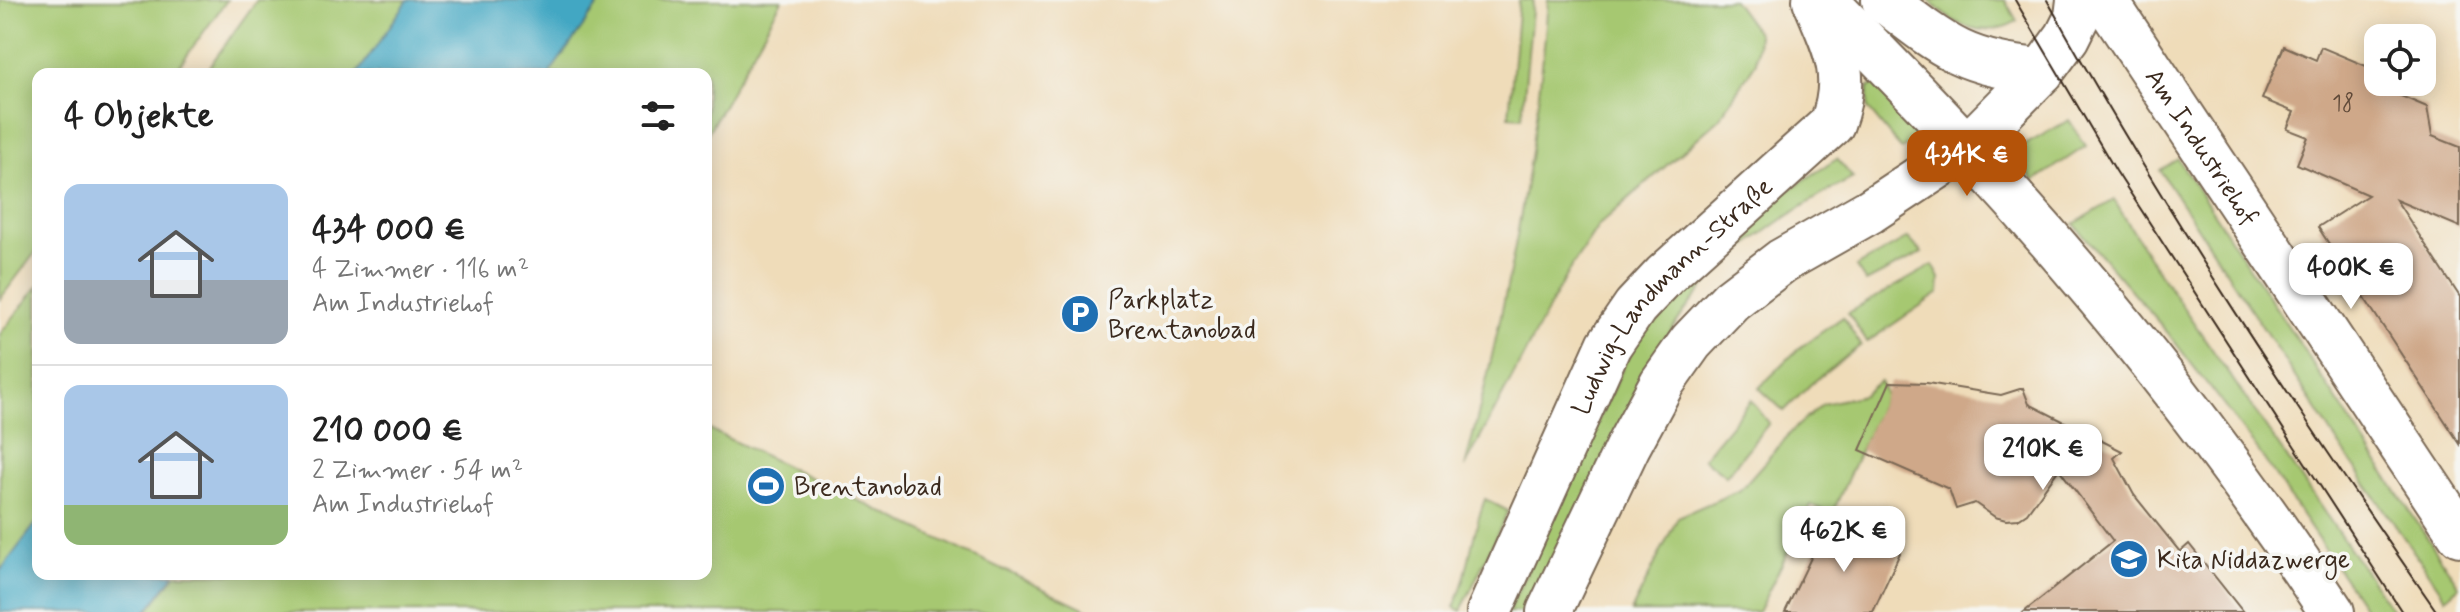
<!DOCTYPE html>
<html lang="de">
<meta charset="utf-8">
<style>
body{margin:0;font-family:Mynerve,sans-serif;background:#f2f2f2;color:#222;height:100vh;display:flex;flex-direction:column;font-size:30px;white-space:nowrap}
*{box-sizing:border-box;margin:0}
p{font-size:26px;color:#767676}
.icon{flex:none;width:44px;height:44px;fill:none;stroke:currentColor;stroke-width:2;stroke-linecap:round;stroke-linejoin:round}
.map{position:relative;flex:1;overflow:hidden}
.sheet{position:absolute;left:32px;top:68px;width:680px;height:512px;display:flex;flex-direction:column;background:#fff;border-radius:16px;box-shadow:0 4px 20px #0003}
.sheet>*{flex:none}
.controls{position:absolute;left:2364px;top:24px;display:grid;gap:16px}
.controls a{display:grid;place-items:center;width:72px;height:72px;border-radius:16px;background:#fff;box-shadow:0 4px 20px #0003;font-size:40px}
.price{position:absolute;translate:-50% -68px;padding:0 18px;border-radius:16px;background:#fff;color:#222;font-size:26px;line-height:52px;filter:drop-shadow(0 2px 4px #0008)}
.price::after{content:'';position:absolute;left:50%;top:48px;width:24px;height:18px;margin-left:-12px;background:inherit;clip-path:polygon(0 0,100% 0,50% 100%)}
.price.selected{background:#b45309;color:#fff}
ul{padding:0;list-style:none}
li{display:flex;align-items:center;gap:24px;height:200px;padding:0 32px}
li+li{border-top:2px solid #e0e0e0}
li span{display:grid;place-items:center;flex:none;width:224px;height:160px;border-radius:16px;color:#555}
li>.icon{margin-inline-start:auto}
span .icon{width:96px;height:96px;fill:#fffc;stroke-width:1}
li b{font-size:34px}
h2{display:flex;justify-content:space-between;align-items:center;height:96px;padding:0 32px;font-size:34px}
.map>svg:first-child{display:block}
.green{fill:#a6c871;stroke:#707948;stroke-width:2}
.water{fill:#43a7c3;stroke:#3f6870;stroke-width:2}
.building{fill:#cfa889}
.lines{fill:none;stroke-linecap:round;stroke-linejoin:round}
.secondary-casing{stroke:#7a6854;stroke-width:48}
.primary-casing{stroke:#7a6854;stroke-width:48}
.secondary{stroke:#fff;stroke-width:44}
.primary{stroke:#fff;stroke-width:44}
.tram{stroke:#3b2a1e;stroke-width:2}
.labels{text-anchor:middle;stroke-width:7;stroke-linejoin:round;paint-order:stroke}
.number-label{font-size:22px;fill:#604a39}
.street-label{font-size:26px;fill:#3b2a1e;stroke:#f6f6f2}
.poi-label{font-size:26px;fill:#3b2a1e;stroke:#f6f6f2;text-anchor:start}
</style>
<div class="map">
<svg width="2460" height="612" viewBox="0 0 2460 612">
<rect width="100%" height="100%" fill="#f6f6f2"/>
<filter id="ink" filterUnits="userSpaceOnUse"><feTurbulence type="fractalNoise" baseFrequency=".0125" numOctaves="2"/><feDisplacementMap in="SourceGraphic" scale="16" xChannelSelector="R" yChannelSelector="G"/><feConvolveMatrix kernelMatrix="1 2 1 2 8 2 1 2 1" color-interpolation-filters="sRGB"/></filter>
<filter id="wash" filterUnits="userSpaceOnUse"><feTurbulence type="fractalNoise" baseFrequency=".006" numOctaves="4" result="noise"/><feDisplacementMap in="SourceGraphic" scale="32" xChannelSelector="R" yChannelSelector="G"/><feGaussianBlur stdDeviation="1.8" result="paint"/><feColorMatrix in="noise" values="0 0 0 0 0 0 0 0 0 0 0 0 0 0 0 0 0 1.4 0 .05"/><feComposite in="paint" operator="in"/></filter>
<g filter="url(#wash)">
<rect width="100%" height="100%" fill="#efdcb9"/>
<path class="green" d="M0 0H227L173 74H38V249L0 299Z
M257 0H408L357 74H204Z
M602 0H782L706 136V74H549Z
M1519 0H1533L1522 117 1509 116Z
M1548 0H1733L1758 34 1756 62 1719 119 1599 225 1565 277 1465 467C1505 311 1536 161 1548 0Z
M1929 0H2005L2017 21C1985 40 1952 26 1929 0Z
M1876 83 1925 135 1901 149 1868 109V88Z
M2069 120 2086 146 2034 181 2011 153Z
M1837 159 1853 178C1802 204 1750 238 1710 280 1664 330 1637 391 1609 452 1584 505 1559 559 1534 612H1508L1634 344 1666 295 1759 209Z
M2178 159 2459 586 2446 598 2340 446 2160 170Z
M2114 200 2152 262 2393 612H2367L2257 449 2167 332 2074 224Z
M1908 238 1922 253 1866 282 1856 267Z
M1933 265 1940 278 1939 293 1867 342 1848 313Z
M38 286V521L0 571V334Z
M1843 317 1861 345 1811 384 1784 411 1759 388 1798 349Z
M1880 381 1885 395 1832 514 1811 505 1758 612H1631L1678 517 1740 490 1794 429 1823 404 1863 395Z
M1751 400 1769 423 1726 476 1703 458Z
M706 428 1092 612H147L176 574H706Z
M1485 499 1508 511 1461 611 1454 607C1470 572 1471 535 1485 499Z"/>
<path class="water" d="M408 0H602L549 74H357Z
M38 521V574H175L146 612H0V571Z"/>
<g id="blocks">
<path class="building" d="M2284 46 2316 60 2321 47 2378 71V82H2401L2396 94 2427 107 2432 136 2460 147V227L2396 200 2460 297V444L2318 227 2368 195 2297 164 2308 137 2287 129 2294 112 2262 99Z
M1890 382 1927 383 2001 395 2023 388 2029 404 2122 451 2114 458 2134 495 2180 552 2189 544 2243 612H2024L2113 541 2059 469 2027 513 2018 519 2006 520 1995 517 1975 503 1956 509 1949 489 1860 450Z
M1829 520 1900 553 1873 612H1785Z"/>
</g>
</g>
<g filter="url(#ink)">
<use href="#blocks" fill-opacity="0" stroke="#7a6854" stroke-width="2"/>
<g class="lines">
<g class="secondary-casing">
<g id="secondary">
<path d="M1825 0C1872 50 1922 98 1968 149 2101 292 2225 449 2332 612"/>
<path id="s1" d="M2105 0 2460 534"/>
</g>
</g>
<g class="primary-casing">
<g id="primary">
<path d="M1884 0C1943 46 1965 65 2042 71"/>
<path id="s2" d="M1489 612 1609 345 1635 307 1665 275 1832 124C1851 74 1834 46 1815 0"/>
<path d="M1549 612 1628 446 1662 383 1691 342 1731 300 1782 261 1870 211 1967 147 2042 71 2067 37 2077 17 2079 0"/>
</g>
</g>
<use href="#secondary" class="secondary"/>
<use href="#primary" class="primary"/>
<path class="tram" d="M2015 0 2116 171 2402 612
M2047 0C2165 212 2299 413 2437 612"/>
</g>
</g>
<defs>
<g id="parking-disc" transform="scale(2)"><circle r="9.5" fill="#1f6fb2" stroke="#f6f6f2"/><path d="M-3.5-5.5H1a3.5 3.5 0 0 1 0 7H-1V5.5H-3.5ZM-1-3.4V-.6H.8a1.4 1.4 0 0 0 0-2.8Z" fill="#fff"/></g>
<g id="stadium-disc" transform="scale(2)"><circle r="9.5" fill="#1f6fb2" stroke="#f6f6f2"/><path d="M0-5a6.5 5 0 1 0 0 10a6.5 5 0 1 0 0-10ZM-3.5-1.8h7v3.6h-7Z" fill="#fff"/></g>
<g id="school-disc" transform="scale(2)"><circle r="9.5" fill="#1f6fb2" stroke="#f6f6f2"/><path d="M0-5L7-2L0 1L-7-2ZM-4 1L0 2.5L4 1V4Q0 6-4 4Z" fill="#fff"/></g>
</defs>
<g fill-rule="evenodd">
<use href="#parking-disc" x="1080" y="314"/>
<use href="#stadium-disc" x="766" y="486"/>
<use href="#school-disc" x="2129" y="559"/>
</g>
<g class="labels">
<g class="number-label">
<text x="2343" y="110">18</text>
</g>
<g class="street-label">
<text dy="9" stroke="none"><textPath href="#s1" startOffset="176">Am Industriehof</textPath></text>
<text dy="9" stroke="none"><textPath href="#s2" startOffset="370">Ludwig-Landmann-Straße</textPath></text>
</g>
<g class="poi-label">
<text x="1108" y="308">Parkplatz<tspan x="1108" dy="30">Brentanobad</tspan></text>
<text x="794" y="495">Brentanobad</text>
<text x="2157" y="568">Kita Niddazwerge</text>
</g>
</g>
</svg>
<div class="controls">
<a><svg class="icon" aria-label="locate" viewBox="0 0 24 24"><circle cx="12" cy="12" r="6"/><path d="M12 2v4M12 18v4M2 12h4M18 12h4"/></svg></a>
</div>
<b class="price selected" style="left:1967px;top:198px">434K €</b>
<b class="price" style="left:2351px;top:311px">400K €</b>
<b class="price" style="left:2043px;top:492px">210K €</b>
<b class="price" style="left:1844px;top:574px">462K €</b>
<section class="sheet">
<h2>4 Objekte<svg class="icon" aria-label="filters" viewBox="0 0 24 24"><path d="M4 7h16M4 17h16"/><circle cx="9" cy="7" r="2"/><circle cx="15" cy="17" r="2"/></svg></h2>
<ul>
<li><span style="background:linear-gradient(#a9c7e8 60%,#9aa5b1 0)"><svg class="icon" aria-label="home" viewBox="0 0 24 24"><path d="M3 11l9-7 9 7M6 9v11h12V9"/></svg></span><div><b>434 000 €</b><p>4 Zimmer · 116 m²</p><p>Am Industriehof</p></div></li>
<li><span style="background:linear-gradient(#a9c7e8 75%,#8fb573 0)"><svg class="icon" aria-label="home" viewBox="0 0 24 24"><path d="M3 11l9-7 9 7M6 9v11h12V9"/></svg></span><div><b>210 000 €</b><p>2 Zimmer · 54 m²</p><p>Am Industriehof</p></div></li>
</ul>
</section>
</div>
